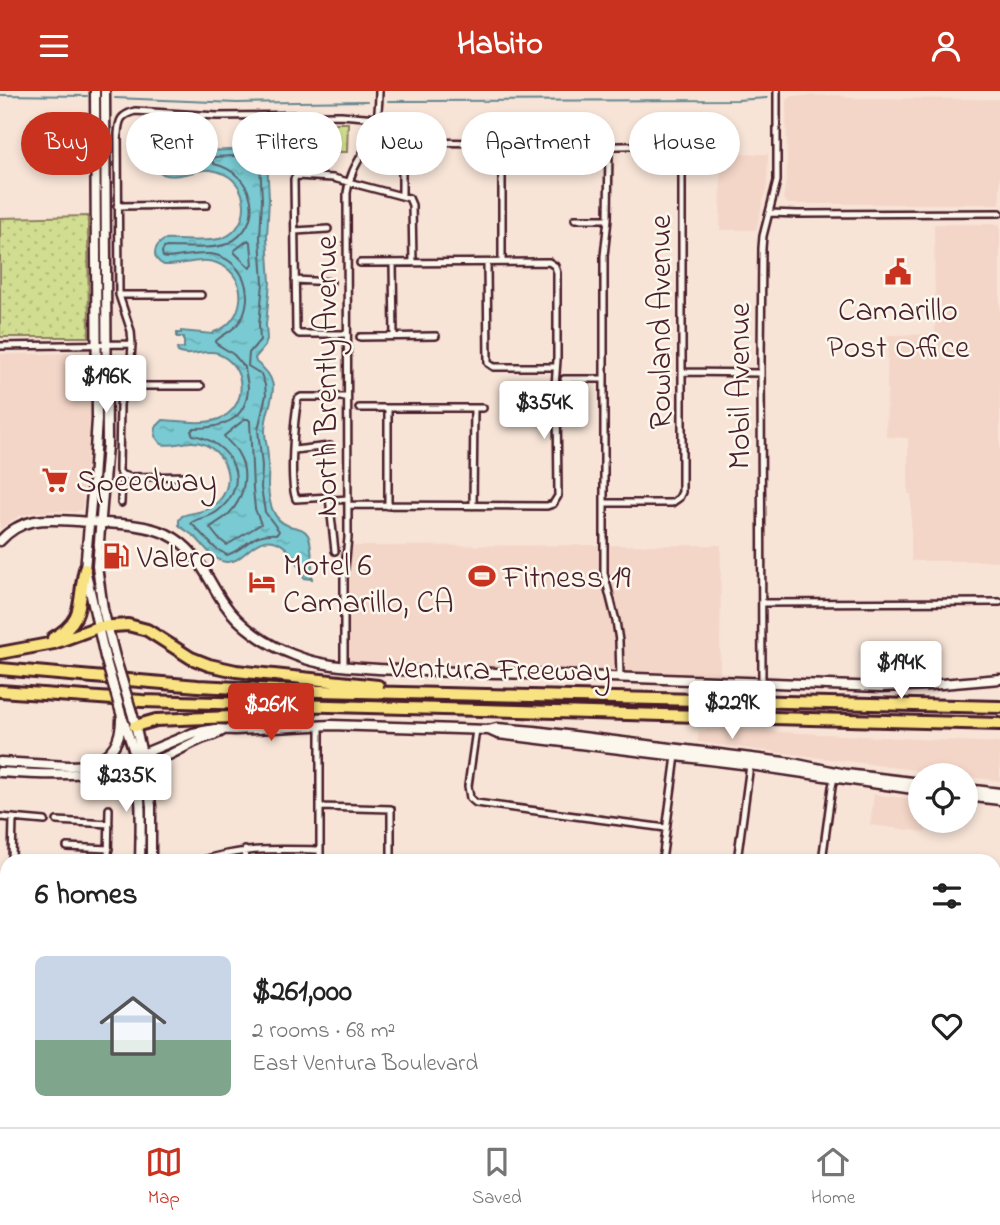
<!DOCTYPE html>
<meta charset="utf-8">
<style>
body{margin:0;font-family:"Indie Flower",sans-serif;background:#f6f6f6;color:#222;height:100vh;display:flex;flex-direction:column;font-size:26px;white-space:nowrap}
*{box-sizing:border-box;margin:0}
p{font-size:23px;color:#767676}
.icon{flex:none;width:38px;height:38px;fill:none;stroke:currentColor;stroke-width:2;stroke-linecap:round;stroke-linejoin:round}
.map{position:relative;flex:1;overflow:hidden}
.details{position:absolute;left:0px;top:763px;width:1001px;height:273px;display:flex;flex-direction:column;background:#fff;border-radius:21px 21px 0 0;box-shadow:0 4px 10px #0003}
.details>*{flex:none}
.top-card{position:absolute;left:21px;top:21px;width:959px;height:63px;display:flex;gap:14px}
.buttons{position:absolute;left:908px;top:672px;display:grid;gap:14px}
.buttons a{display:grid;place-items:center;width:70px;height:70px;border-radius:50%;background:#fff;box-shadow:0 4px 10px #0003;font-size:35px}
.price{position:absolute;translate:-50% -60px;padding:0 16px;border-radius:7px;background:#fff;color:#222;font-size:23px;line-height:46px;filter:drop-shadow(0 2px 4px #0008)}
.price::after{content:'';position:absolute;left:50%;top:42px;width:21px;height:16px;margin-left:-10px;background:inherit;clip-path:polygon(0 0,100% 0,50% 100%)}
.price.active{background:#c8321e;color:#fff}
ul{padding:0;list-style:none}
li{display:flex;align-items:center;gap:21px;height:175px;padding:0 35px}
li+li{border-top:2px solid #e0e0e0}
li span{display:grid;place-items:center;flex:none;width:196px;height:140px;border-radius:10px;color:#555}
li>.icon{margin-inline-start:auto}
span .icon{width:84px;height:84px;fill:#fffc;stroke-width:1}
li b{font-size:30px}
h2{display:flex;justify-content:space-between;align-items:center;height:84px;padding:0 35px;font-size:30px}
.tag{padding:0 24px;border-radius:32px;background:#fff;box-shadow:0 4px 10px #0003;font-size:24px;line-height:63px}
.tag.active{background:#c8321e;color:#fff}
header{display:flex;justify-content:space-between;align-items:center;height:91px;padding:0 35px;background:#c8321e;color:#fff;font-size:32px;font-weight:700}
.tab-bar{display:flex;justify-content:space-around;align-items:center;height:98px;border-top:2px solid #e0e0e0;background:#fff;font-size:19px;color:#767676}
.tab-bar a{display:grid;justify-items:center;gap:4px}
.tab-bar .active{color:#c8321e}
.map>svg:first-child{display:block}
.built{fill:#f4d6c8}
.park{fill:url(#park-dots);stroke:#8e7e5e;stroke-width:2}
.water{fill:url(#water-ripples);stroke:#66868f;stroke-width:2}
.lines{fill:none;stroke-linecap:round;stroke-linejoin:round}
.shore{stroke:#5d636e;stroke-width:2}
.stream{stroke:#66868f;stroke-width:2}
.street-casing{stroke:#4a1f2b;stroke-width:10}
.secondary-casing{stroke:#4a1f2b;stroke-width:13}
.highway-casing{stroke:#4a1f2b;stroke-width:16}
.street{stroke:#fbf7ec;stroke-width:5}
.secondary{stroke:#fbf7ec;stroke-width:8}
.highway{stroke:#f8e281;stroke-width:10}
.secondary-bridge-casing{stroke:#4a1f2b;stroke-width:13;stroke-linecap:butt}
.secondary-bridge{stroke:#fbf7ec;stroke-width:8}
.labels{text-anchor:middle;stroke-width:5;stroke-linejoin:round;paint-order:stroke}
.poi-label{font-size:32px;fill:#4a1f2b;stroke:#fbf7ec;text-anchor:start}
.street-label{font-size:32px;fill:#4a1f2b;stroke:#fbf7ec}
</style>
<header><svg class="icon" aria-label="menu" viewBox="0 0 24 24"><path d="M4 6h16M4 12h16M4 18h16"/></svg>Habito<svg class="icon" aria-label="person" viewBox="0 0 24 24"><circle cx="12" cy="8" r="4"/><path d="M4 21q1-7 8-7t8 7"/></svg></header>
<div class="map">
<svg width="1000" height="1036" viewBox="0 0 1000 1036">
<defs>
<pattern id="park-dots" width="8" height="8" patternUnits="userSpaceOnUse" patternTransform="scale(1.75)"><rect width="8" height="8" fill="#d1de91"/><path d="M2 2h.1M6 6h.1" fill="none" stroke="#b5be7d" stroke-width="1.8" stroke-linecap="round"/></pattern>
<pattern id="water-ripples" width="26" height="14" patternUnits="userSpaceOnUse" patternTransform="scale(1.75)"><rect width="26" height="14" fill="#79cad2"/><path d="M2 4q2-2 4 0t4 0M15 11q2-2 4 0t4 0" fill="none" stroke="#6aadb4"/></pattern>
</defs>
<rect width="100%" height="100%" fill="#f7e4d7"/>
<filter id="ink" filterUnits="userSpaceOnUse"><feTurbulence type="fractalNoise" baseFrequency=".0143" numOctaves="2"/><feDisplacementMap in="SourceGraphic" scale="14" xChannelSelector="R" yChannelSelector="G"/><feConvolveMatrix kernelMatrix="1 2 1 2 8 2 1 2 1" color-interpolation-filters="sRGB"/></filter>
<g filter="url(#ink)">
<path class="built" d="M840 4 848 7 1000 8V113H788L783 108 787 81 786 10 792 5Z
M721 63H768L767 95 756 139H720Z
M934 133H1000V470H911V403H908V347L886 346 888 244 935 243Z
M84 262 91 269 92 282 88 362 82 418 76 421 54 420 30 422 17 426 0 438V263Z
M600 454 603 497 614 533 617 561 616 583 347 572 348 478 352 455Z
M609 454H721L720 584 674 586 622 584 623 544 619 518 609 489Z
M722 638 1000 652V690L697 651 699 640Z
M874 703 920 709V730H928L926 741 870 734Z"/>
<path class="park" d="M316 32H348L347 61H315Z
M88 125 89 246H0V127Z
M46 1029H129L128 1036H46Z"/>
<path class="water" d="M164 57 202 60 257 58 264 61 267 67 269 108 267 146 270 191 266 234 267 248 265 255 255 267 256 271C288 295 265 310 265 340 265 349 268 358 268 367 269 377 268 386 268 395 269 411 272 429 289 435 297 437 304 437 308 444 313 454 312 477 312 488L304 487C297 467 279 437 254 455 245 461 237 472 226 471 212 469 205 455 196 447 191 442 184 439 179 434V429L182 425C192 421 204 422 213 415 237 398 230 364 204 353 186 347 176 357 161 353L155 345 156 336 163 329C179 330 205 334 219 328 249 316 247 274 218 263V262C204 258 190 267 178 261L177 258 184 257V246H177V242H181V240L213 243 214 241C245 232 251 186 219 173 201 165 182 175 164 174 152 168 152 156 164 149 180 148 209 152 223 147 253 135 250 90 219 81 214 80 210 78 204 79 194 80 174 88 163 83 150 76 155 63 164 57Z"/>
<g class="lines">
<path class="shore" d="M165 64 197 66 200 71 197 73 167 77 164 75 162 71Z
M254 64 259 66 260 71 262 108 260 147 263 192 259 234 260 249 249 262 248 275 261 283 265 294 266 304 258 339 262 375 261 397 265 421 279 440 277 443C250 441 248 457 227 464L215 457 191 432C198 426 211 427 219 419 253 391 231 351 193 344L191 340 194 337C221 337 246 330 248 298 248 290 245 283 245 276 241 273 238 268 234 264 228 259 220 256 215 251 222 243 233 241 240 230 256 204 244 168 211 163 196 162 181 166 167 167L163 166 162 161 164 157 167 156C184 156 212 159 227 153 267 134 255 82 214 73L212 69 215 66Z
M248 149 251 152 253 174 250 177 234 161 235 159Z
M245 328H248L250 330 253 398 255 418 261 433 227 454 218 447 210 437C215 432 222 429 228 424 244 408 250 382 238 362 235 356 228 351 224 345Z"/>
<path class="stream" d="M0 4 87 5
M115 7 237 12 368 10
M388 10 737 9 767 7"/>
<g class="street-casing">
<path id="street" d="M577 56 667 54 678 60 682 70V401L679 407 672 412H604
M609 56 608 128 604 165V482L616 530 619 550 620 586
M402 104V55L405 51 494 52 499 53 502 61V171
M117 115 207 114
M770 122 798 123 1000 122
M575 128H608
M295 140 328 138
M393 172 394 246
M487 172 488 272 494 276H555
M295 189 331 191
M119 204H201
M347 243H299L296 240 294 88 296 85 333 87 409 107 412 114 413 172
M360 246 436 245
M0 255 132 253
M682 281 761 282
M564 288H604
M122 295H201
M347 306H301L298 308C294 328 289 391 296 408L329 406 334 409 348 408
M359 317H483
M388 317V415
M294 359 330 355
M122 384 130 386 190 385
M329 406 335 460
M121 412 122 384 119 380V376L120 314 124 289 131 269 132 253 131 240 119 204 118 43C119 28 121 24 135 20L217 25 341 24 377 27
M348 414 547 415 553 413 558 405 557 308 555 295 557 269V182L555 175 549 171 360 172
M473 415 474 317
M762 512 1000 511
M344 576V486L348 447 347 102C351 73 365 64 374 40 378 28 379 13 379 0
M762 592 761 269 762 157 763 145 777 90V0
M320 634V770
M476 639 468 695 470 707 476 712 666 737
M320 716 391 718V770
M0 726 45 730
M57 730 109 733
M67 756 109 758
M12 770 13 727
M108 770 109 718
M200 770C243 756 275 758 320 759
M244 770 245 759
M662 770 676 665
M737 770 750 674
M822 770 832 696 835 683
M994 976 1000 977
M0 995 7 996
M378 1029 385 1030
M527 1029V1036
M535 1029 550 1036"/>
</g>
<g class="secondary-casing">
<path id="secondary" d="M95 0 97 328 93 390 85 478 105 566
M105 0 107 354 97 475 103 518 115 566
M0 450C23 425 47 428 78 430 108 433 139 431 167 443 197 457 206 486 223 511 240 536 267 554 294 564 321 575 349 576 378 578 418 580 459 581 499 582 626 586 754 592 881 596L930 594 1000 588
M119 615C123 631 130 646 134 662 142 697 141 734 140 770
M133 625 147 684 151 715V770
M489 639 498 643 750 674 920 699
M0 671 68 675 97 674 135 666 193 642 215 638 235 639 331 634 489 639 497 637 534 640 792 672 846 683 920 692
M92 671C113 664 121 649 121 628
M0 681C54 685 110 686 162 667 175 662 185 655 197 650 205 646 214 645 222 640
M966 698 1000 702
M966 705 1000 709"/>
</g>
<g class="highway-casing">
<path id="highway" d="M53 547C87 528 77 509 85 478
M0 562 54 552 98 536 128 534 147 539 191 567 209 574 236 580 378 595
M0 578 198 595 277 599 1000 616
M0 600 142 610 1000 633
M135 635 156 629 281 624 310 621"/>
</g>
<use href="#street" class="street"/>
<use href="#secondary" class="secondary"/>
<use href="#highway" class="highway"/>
<g class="secondary-bridge-casing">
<path id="secondary-bridge" d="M105 566 119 615
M115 566 133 625"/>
</g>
<use href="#secondary-bridge" class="secondary-bridge"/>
</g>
</g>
<defs>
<g id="civic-bare" transform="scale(2.1)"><path d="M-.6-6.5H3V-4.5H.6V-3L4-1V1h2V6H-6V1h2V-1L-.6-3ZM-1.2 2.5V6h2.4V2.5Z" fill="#c8321e" stroke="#fbf7ec" stroke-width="2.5" paint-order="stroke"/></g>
<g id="supermarket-bare" transform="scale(2.1)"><path d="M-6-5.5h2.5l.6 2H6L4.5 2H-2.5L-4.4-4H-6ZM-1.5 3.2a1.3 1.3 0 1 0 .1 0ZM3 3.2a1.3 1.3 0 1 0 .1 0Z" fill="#c8321e" stroke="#fbf7ec" stroke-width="2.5" paint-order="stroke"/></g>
<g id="fuel-bare" transform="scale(2.1)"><path d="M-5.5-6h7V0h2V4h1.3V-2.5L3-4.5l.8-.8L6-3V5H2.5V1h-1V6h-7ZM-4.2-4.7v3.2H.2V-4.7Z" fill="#c8321e" stroke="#fbf7ec" stroke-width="2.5" paint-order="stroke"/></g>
<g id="stadium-bare" transform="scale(2.1)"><path d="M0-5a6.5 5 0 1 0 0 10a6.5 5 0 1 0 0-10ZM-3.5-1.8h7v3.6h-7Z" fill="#c8321e" stroke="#fbf7ec" stroke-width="2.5" paint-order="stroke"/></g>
<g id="hotel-bare" transform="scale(2.1)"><path d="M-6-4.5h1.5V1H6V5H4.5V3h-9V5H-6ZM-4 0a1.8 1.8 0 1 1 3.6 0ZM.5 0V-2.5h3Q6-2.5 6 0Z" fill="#c8321e" stroke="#fbf7ec" stroke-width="2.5" paint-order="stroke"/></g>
</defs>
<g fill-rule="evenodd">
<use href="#civic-bare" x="898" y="181"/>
<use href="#supermarket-bare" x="55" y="389"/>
<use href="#fuel-bare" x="116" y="465"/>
<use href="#stadium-bare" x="482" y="485"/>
<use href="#hotel-bare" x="262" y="491"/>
</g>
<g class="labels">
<g class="poi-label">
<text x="898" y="229" text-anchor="middle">Camarillo<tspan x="898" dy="37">Post Office</tspan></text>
<text x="76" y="400">Speedway</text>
<text x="137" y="476">Valero</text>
<text x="283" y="484">Motel 6<tspan x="283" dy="37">Camarillo, CA</tspan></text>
<text x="503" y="496">Fitness 19</text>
</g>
<g class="street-label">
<text transform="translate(659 231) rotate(-90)" y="11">Rowland Avenue</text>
<text transform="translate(325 285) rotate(-90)" y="11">North Brently Avenue</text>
<text transform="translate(738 295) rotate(-90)" y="11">Mobil Avenue</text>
<text transform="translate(500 577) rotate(1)" y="11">Ventura Freeway</text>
</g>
</g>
</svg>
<div class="buttons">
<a><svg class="icon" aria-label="locate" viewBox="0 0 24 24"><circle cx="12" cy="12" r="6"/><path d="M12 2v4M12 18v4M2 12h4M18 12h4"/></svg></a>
</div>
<b class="price" style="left:106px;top:324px">$196K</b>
<b class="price" style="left:544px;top:350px">$354K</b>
<b class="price" style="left:901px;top:610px">$194K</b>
<b class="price" style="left:732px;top:650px">$229K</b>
<b class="price active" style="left:271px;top:652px">$261K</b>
<b class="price" style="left:126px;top:723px">$235K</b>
<div class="top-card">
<a class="tag active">Buy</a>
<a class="tag">Rent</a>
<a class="tag">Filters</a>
<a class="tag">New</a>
<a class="tag">Apartment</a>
<a class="tag">House</a>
</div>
<section class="details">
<h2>6 homes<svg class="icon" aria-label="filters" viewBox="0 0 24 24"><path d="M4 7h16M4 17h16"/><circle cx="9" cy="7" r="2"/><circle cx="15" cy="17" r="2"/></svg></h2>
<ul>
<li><span style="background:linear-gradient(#c9d6e8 60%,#7fa58c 0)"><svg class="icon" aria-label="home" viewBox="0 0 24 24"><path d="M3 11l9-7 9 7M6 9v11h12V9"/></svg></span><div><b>$261,000</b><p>2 rooms · 68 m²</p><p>East Ventura Boulevard</p></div><svg class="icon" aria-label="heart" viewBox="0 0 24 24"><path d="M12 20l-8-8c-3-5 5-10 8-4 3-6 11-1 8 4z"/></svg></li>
</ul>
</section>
</div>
<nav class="tab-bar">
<a class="active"><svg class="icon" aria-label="map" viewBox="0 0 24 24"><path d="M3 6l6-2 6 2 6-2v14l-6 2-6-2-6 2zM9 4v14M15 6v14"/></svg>Map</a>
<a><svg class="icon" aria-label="saved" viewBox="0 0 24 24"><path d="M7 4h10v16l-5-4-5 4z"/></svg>Saved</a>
<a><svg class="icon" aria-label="home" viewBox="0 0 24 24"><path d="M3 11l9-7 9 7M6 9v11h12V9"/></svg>Home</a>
</nav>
